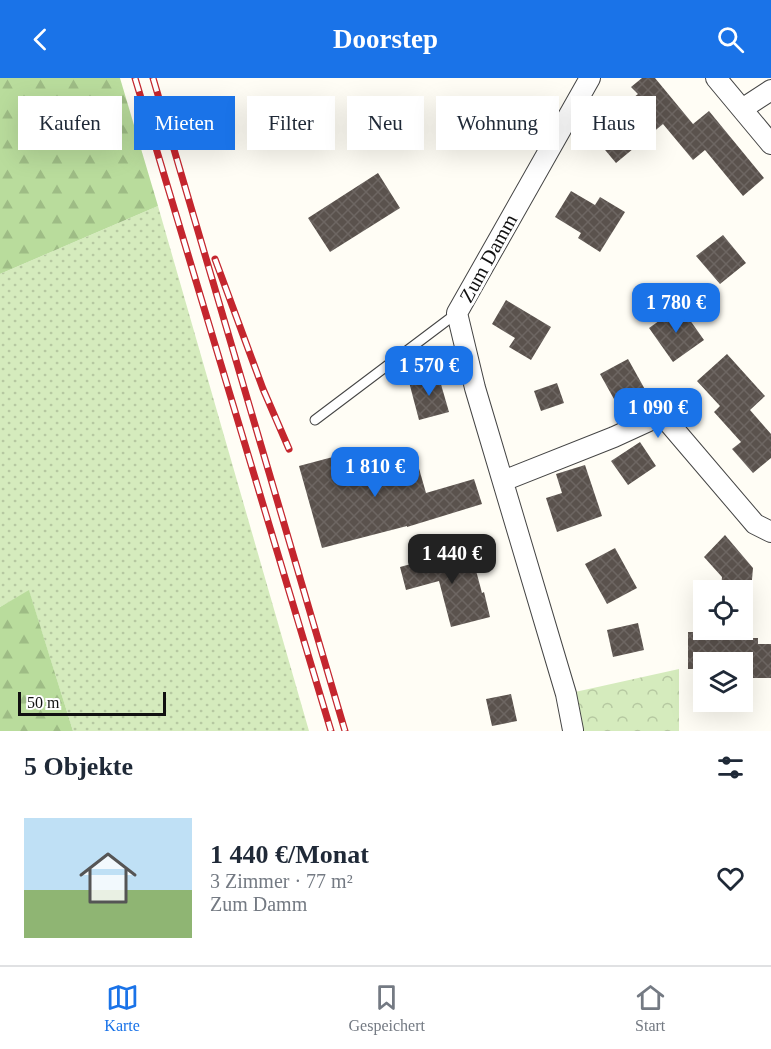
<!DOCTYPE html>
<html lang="de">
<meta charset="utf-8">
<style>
body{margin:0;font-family:"Times New Roman",serif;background:#f2f2f3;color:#1f2937;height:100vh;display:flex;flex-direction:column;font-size:22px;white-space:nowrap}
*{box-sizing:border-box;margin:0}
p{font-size:20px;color:#747a83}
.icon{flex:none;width:33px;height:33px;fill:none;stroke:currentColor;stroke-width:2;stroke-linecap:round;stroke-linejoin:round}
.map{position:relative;height:653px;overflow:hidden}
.sheet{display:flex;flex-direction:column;background:#fff;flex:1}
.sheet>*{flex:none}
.hud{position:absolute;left:18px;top:18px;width:735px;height:54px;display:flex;gap:12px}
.buttons{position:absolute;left:693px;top:502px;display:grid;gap:12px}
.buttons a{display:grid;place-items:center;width:60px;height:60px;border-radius:0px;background:#fff;box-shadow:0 6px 24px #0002;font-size:30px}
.scale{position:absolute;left:18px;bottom:15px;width:148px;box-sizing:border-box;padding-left:6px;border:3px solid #111;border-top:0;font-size:16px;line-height:21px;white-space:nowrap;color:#111;-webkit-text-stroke:4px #fff;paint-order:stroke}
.price{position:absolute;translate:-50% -51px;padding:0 14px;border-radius:12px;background:#1a73e8;color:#fff;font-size:20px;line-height:39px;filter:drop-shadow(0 2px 3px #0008)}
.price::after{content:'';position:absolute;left:50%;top:36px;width:18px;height:14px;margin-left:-9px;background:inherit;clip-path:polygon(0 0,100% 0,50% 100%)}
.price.on{background:#222;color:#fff}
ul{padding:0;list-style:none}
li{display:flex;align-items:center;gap:18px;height:150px;padding:0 24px}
li span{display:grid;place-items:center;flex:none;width:168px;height:120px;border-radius:0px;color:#555}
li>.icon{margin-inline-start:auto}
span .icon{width:72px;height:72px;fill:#fffc;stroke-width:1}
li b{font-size:26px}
h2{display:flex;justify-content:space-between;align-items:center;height:72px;padding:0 24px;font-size:26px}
.pill{padding:0 21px;border-radius:0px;background:#fff;box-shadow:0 6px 24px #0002;font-size:21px;line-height:54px}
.pill.on{background:#1a73e8;color:#fff}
header{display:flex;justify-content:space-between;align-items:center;height:78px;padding:0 24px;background:#1a73e8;color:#fff;font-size:27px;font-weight:700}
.menu{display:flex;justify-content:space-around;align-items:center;height:84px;border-top:2px solid #e0e1e3;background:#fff;font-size:16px;color:#747a83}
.menu a{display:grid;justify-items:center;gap:3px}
.menu .on{color:#1a73e8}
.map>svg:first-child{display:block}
.grass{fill:url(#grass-dots)}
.forest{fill:url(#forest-firs)}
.park{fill:url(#park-crowns)}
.building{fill:url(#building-cross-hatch)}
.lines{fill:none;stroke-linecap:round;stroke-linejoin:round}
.service-casing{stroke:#444;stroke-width:11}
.minor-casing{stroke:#444;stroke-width:22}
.service{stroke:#fff;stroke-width:9}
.minor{stroke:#fff;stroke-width:20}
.rail-casing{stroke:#c4262e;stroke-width:7}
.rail{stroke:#fff;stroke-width:4.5;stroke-dasharray:14;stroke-linecap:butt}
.labels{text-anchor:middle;stroke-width:6;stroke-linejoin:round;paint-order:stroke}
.street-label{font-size:20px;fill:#111;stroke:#fff}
</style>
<header><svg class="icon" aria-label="back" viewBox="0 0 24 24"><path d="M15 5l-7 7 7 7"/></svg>Doorstep<svg class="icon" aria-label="search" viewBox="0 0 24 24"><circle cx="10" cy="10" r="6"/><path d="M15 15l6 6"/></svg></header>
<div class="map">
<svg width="771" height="653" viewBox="0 0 771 653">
<defs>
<pattern id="grass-dots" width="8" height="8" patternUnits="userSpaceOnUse" patternTransform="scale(1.5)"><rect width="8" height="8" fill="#d5ebbd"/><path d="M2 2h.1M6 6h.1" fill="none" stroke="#b6c8a1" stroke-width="1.8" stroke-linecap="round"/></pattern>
<pattern id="forest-firs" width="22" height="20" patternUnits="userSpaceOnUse" patternTransform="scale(1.5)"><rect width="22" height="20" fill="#b9dc9c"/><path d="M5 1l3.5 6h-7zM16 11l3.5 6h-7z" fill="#9ebc85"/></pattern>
<pattern id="park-crowns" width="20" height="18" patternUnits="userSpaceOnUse" patternTransform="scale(1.5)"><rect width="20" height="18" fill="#d5ebbd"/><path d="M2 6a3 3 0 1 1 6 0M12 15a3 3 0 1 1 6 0" fill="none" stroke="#b6c8a1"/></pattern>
<pattern id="building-cross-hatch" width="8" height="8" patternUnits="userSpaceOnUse" patternTransform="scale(1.5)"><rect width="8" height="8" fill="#5a524d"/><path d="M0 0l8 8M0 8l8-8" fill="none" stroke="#6d6662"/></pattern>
</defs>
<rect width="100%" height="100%" fill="#fffdf5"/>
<path class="grass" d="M158 128 309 653H73L29 513 0 529V196Z"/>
<path class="forest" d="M0 0H120L158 128 0 196Z
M29 512 73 653H0V529Z"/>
<path class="park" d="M679 591V653H574L566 616Z"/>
<path class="building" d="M642 0H655L693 46 709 33 764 100 743 118 705 72 693 82 663 46 616 85 590 54 638 16 631 9Z
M378 95 400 130 330 174 308 140Z
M571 113 595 127 600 119 625 134 600 174 578 160 581 155 555 139Z
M723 157 746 185 720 206 696 178Z
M506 222 551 249 531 282 509 269 515 260 492 246Z
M680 228 704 262 673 284 649 250Z
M727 276 765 318 750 332 771 356V380L753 395 732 371 741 364 714 334 720 328 697 303Z
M628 281 647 315 619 330 600 296Z
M438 296 449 334 419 342 409 304Z
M557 305 564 325 541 333 534 313Z
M640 364 656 388 628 407 611 383Z
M359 372 365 396 416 380 426 415 474 401 482 426 407 449V448L322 470 299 388Z
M585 387 602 438 557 454 546 420 562 415 556 396Z
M725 457 753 490 751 513H721L722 499 704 479Z
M470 470 482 515 484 514 490 539 451 549 439 503 406 512 400 489Z
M615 470 637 510 607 526 585 486Z
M638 545 644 572 613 579 607 552Z
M688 554H734V560H758V566H771V600H748V596H742V585H704V591H688Z
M511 616 517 643 492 648 486 621Z"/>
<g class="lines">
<g class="service-casing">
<path id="service" d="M315 342 457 235"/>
</g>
<g class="minor-casing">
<path id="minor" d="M716 0 771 66
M742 31 771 12
M503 403 614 359 662 337 755 446 771 454
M573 652 566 616 475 310 457 235 590 0"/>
</g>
<use href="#service" class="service"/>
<use href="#minor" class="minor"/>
<g class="rail-casing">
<path id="rail" d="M135 0 331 653
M153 0 345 653
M215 181 263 311 289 371"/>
</g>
<use href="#rail" class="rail"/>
</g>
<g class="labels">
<g class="street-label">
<text transform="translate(488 180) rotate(-61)" y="7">Zum Damm</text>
</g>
</g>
</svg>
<div class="buttons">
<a><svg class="icon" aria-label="locate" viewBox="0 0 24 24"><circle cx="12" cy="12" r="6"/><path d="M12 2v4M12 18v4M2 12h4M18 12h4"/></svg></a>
<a><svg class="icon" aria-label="layers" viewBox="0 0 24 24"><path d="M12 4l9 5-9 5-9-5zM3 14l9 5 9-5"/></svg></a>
</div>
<div class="scale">50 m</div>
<b class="price" style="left:676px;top:256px">1 780 €</b>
<b class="price" style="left:429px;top:319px">1 570 €</b>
<b class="price" style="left:658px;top:361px">1 090 €</b>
<b class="price" style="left:375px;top:420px">1 810 €</b>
<b class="price on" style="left:452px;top:507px">1 440 €</b>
<div class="hud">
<a class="pill">Kaufen</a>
<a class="pill on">Mieten</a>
<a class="pill">Filter</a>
<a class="pill">Neu</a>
<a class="pill">Wohnung</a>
<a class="pill">Haus</a>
</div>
</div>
<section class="sheet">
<h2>5 Objekte<svg class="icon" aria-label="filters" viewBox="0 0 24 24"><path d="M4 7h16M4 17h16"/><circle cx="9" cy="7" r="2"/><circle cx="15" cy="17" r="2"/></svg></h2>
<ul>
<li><span style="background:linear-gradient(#bfe0f5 60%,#8fb573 0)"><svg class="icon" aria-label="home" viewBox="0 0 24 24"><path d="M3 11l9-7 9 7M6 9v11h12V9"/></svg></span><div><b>1 440 €/Monat</b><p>3 Zimmer · 77 m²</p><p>Zum Damm</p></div><svg class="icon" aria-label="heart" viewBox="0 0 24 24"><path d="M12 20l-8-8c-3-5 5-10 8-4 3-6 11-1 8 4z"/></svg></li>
</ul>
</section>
<nav class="menu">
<a class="on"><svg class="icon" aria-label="map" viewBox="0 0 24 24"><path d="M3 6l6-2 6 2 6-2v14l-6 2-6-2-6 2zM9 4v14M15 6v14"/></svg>Karte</a>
<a><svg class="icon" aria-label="saved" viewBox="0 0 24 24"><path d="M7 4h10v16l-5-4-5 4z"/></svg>Gespeichert</a>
<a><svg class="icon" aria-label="home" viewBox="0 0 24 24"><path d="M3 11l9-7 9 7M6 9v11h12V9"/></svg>Start</a>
</nav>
